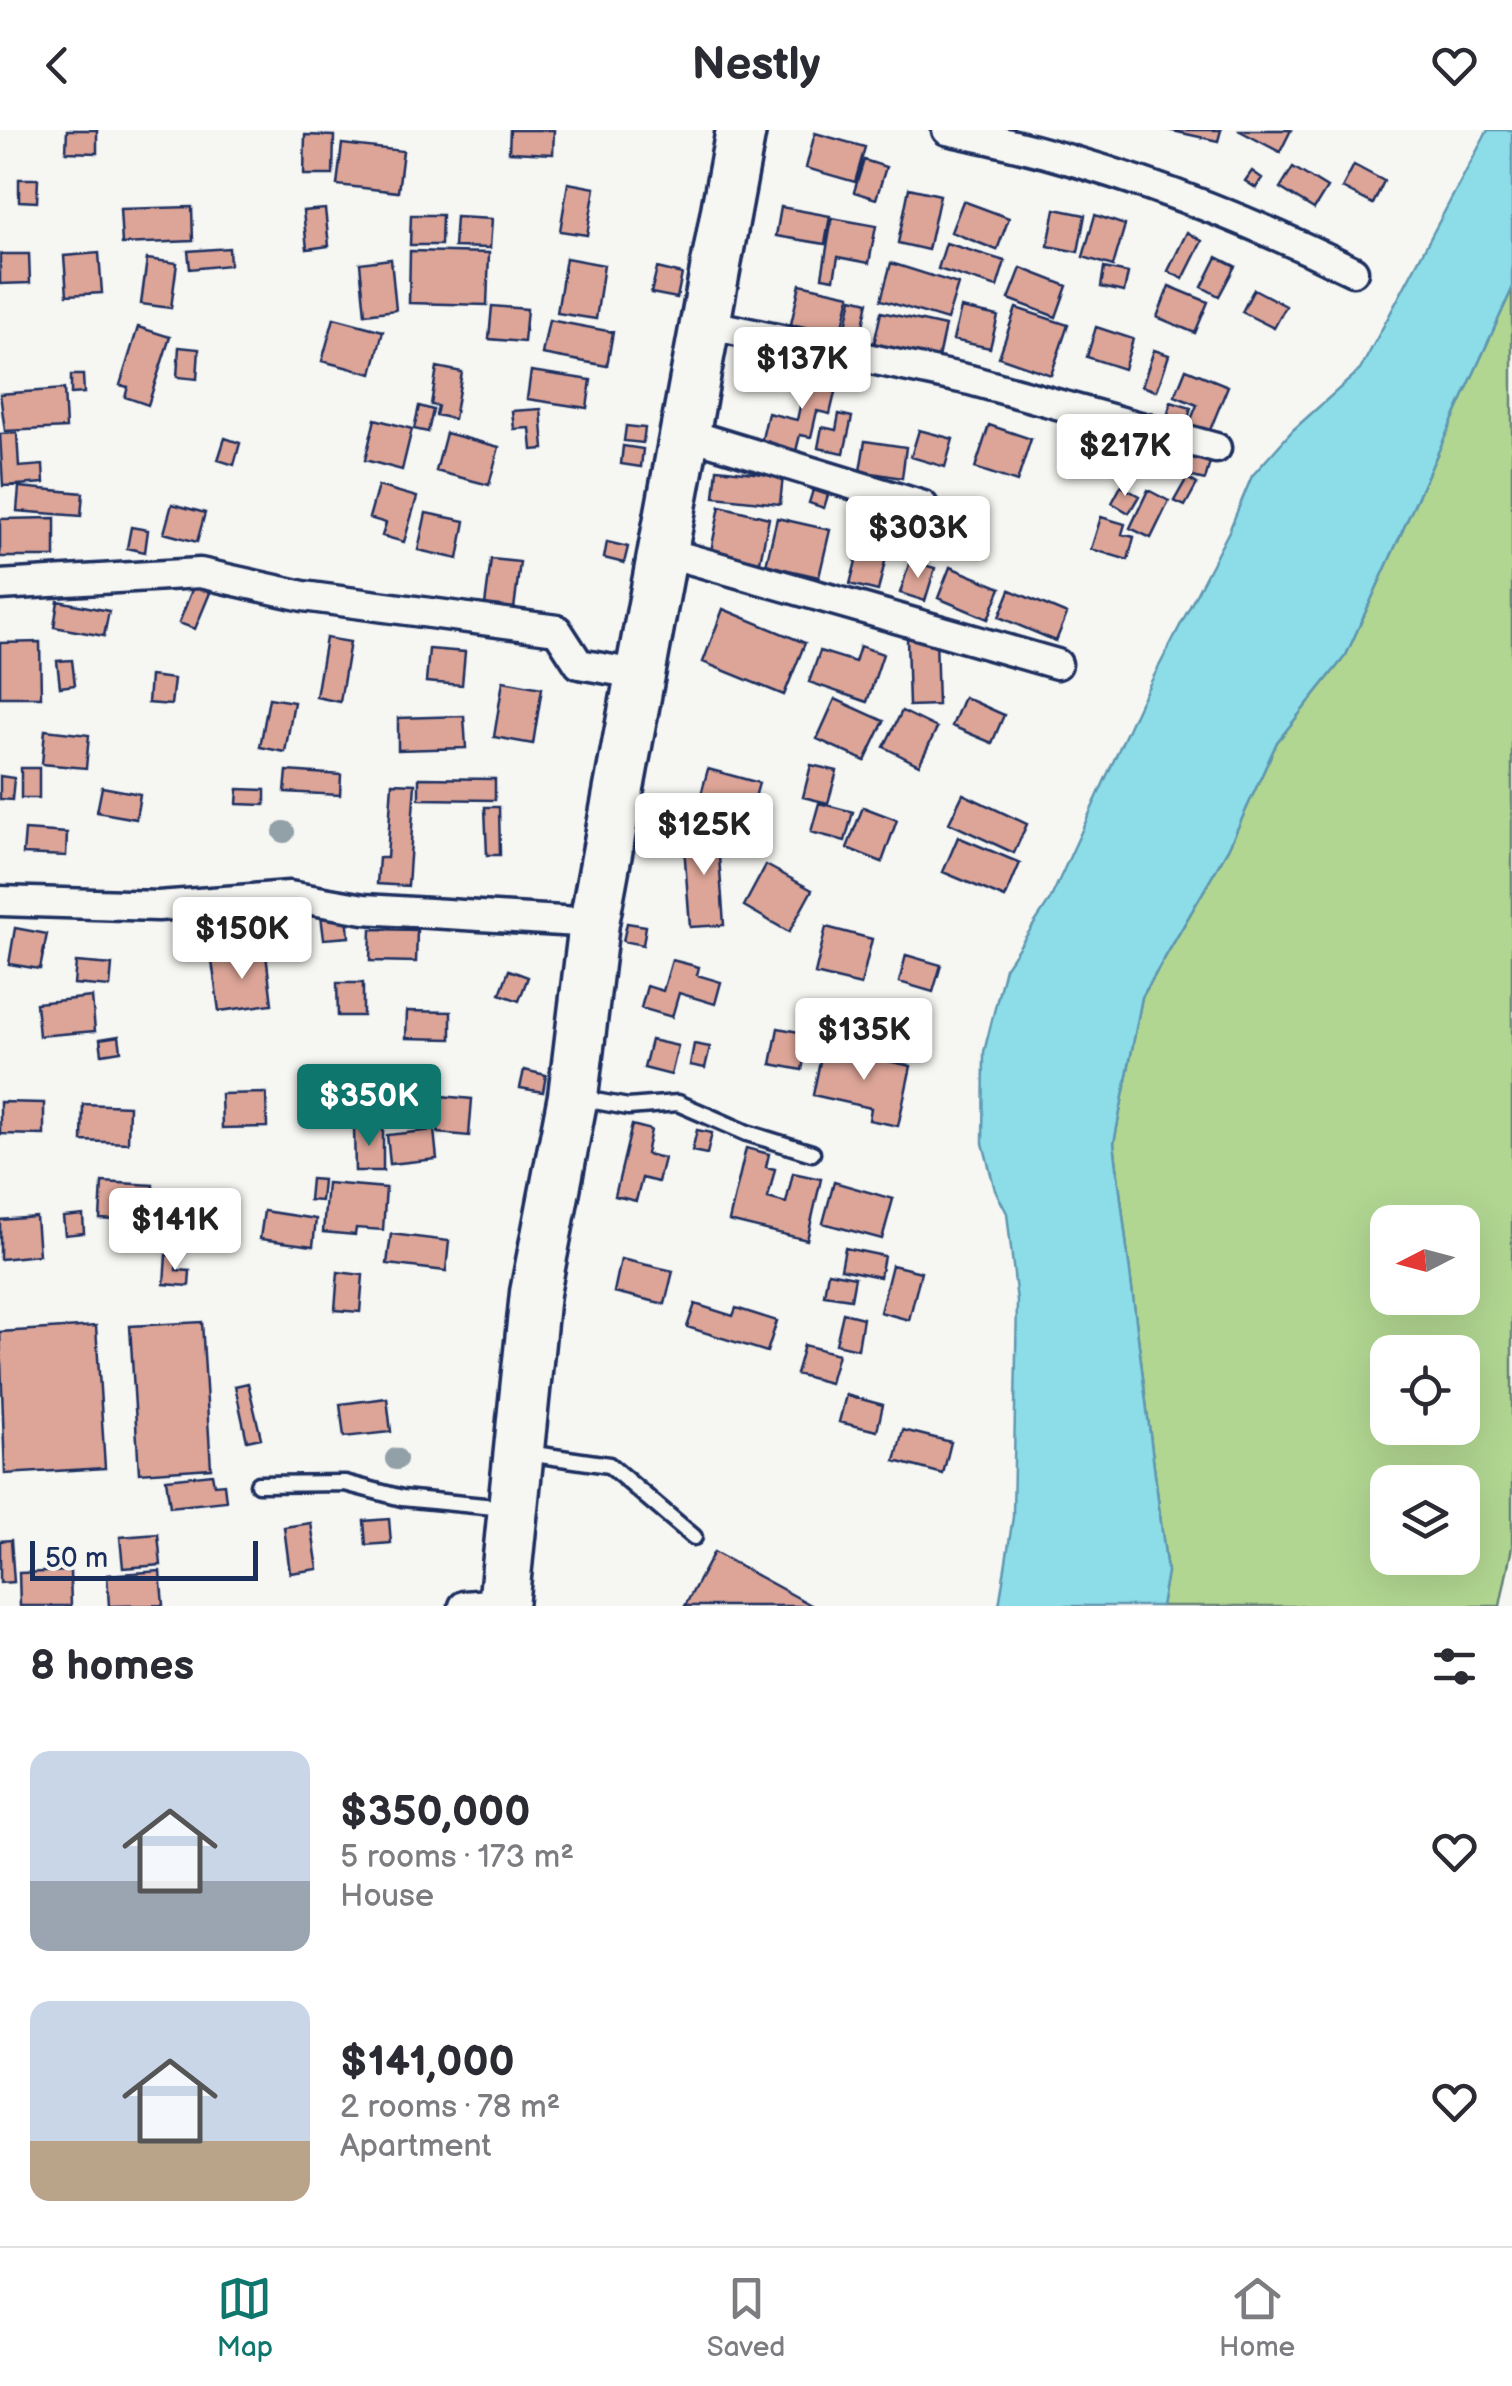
<!DOCTYPE html>
<meta charset="utf-8">
<style>
body{margin:0;font-family:"Balsamiq Sans",sans-serif;background:#f2f2f3;color:#2b2b33;height:100vh;display:flex;flex-direction:column;font-size:38px;white-space:nowrap}
*{box-sizing:border-box;margin:0}
p{font-size:32px;color:#7c7c81}
.icon{flex:none;width:55px;height:55px;fill:none;stroke:currentColor;stroke-width:2;stroke-linecap:round;stroke-linejoin:round}
.map{position:relative;height:1476px;overflow:hidden}
.panel{display:flex;flex-direction:column;background:#fff;flex:1}
.panel>*{flex:none}
.needle{width:65px;rotate:264deg}
.controls{position:absolute;left:1370px;top:1075px;display:grid;gap:20px}
.controls a{display:grid;place-items:center;width:110px;height:110px;border-radius:20px;background:#fff;box-shadow:0 10px 40px #0002;font-size:50px}
.scale{position:absolute;left:30px;bottom:25px;width:228px;box-sizing:border-box;padding-left:10px;border:5px solid #1b2f5e;border-top:0;font-size:28px;line-height:35px;white-space:nowrap;color:#1b2f5e;-webkit-text-stroke:8px #f6f6f2;paint-order:stroke}
.price{position:absolute;translate:-50% -85px;padding:0 22px;border-radius:10px;background:#fff;color:#222;font-size:32px;line-height:65px;filter:drop-shadow(0 2px 5px #0008)}
.price::after{content:'';position:absolute;left:50%;top:60px;width:30px;height:22px;margin-left:-15px;background:inherit;clip-path:polygon(0 0,100% 0,50% 100%)}
.price.on{background:#0f766e;color:#fff}
ul{padding:0;list-style:none}
li{display:flex;align-items:center;gap:30px;height:250px;padding:0 30px}
li span{display:grid;place-items:center;flex:none;width:280px;height:200px;border-radius:20px;color:#555}
li>.icon{margin-inline-start:auto}
span .icon{width:120px;height:120px;fill:#fffc;stroke-width:1}
li b{font-size:42px}
h2{display:flex;justify-content:space-between;align-items:center;height:120px;padding:0 30px;font-size:42px}
header{display:flex;justify-content:space-between;align-items:center;height:130px;padding:0 30px;background:#fff;font-size:45px;font-weight:800}
.tabs{display:flex;justify-content:space-around;align-items:center;height:140px;border-top:2px solid #e1e1e2;background:#fff;font-size:28px;color:#7c7c81}
.tabs a{display:grid;justify-items:center;gap:5px}
.tabs .on{color:#0f766e}
.map>svg:first-child{display:block}
.green{fill:#b1d691;stroke:#668278;stroke-width:2.5;fill-rule:evenodd}
.water{fill:#8ddde8;stroke:#5f97b1;stroke-width:2.5}
.building{fill:#dda598;stroke:#1b2f5e;stroke-width:2.5}
.lines{fill:none;stroke-linecap:round;stroke-linejoin:round}
.lane-casing{stroke:#1b2f5e;stroke-width:21}
.street-casing{stroke:#1b2f5e;stroke-width:35}
.highway-casing{stroke:#1b2f5e;stroke-width:55}
.lane{stroke:#f6f6f2;stroke-width:14}
.street{stroke:#f6f6f2;stroke-width:28}
.highway{stroke:#f6f6f2;stroke-width:48}
.tree{fill:#92a0a8}
</style>
<header><svg class="icon" aria-label="back" viewBox="0 0 24 24"><path d="M15 5l-7 7 7 7"/></svg>Nestly<svg class="icon" aria-label="heart" viewBox="0 0 24 24"><path d="M12 20l-8-8c-3-5 5-10 8-4 3-6 11-1 8 4z"/></svg></header>
<div class="map">
<svg width="1512" height="1476" viewBox="0 0 1512 1476">
<rect width="100%" height="100%" fill="#f6f6f2"/>
<filter id="ink" filterUnits="userSpaceOnUse"><feTurbulence type="fractalNoise" baseFrequency=".01" numOctaves="2"/><feDisplacementMap in="SourceGraphic" scale="20" xChannelSelector="R" yChannelSelector="G"/><feConvolveMatrix kernelMatrix="1 2 1 2 8 2 1 2 1" color-interpolation-filters="sRGB"/></filter>
<g filter="url(#ink)">
<path class="green" d="M1512 159V1417L1500 1476H1161L1167 1442 1114 1013 1142 867 1228 719 1277 612 1346 525ZM1388 1092H1462V1168H1388ZM1388 1222H1462V1298H1388ZM1388 1352H1462V1428H1388Z"/>
<path class="water" d="M1488 0H1512V159L1346 525 1277 612 1228 719 1142 867 1114 1013 1167 1442 1161 1476H999L1013 1387 1017 1171 1007 1083 995 1060 983 1013 984 922 1005 838 1050 770 1140 573 1229 401 1252 346 1293 300 1360 240Z"/>
<path class="building" d="M67 0H97V23L66 22Z
M510 0H554L553 24 509 22Z
M1168 0H1221L1218 11Z
M1238 0H1291L1280 22Z
M815 3 865 17 855 52 806 38Z
M305 5 334 6 333 45H304Z
M342 14 403 21 398 62 337 55Z
M864 30 886 37 876 69 854 62Z
M1354 35 1384 51 1373 74 1342 58Z
M1293 37 1327 58 1314 79 1280 58Z
M1252 41 1262 48 1256 58 1245 51Z
M19 49H38L37 72 19 71Z
M568 53 595 58 587 105 560 101Z
M909 58 940 65 928 120 898 113Z
M963 71 1009 88 997 120 951 102Z
M192 77 193 111 122 114 120 79Z
M781 77 830 86 825 114 776 106Z
M325 79 329 116 307 119 303 81Z
M1055 79 1085 85 1078 122 1048 116Z
M411 85H442L441 115H410Z
M1095 85 1125 95 1113 136 1083 127Z
M456 87 492 89 490 118 454 117Z
M832 88 876 96 869 133 838 127 834 149 822 147Z
M1187 102 1202 111 1183 149 1168 141Z
M946 113 1005 131 997 157 938 139Z
M229 118 230 135 190 139 188 121Z
M410 121 489 123 487 175 409 173Z
M99 123 102 163 67 165 64 126Z
M0 124H29L30 153 0 154Z
M1217 127 1235 136 1219 166 1202 157Z
M566 128 604 135 596 189 557 183Z
M147 129 177 133 171 178 141 174Z
M391 129 396 180 365 184 360 133Z
M891 133 958 154 947 190 881 170Z
M657 138 682 144 677 168 651 163Z
M1021 138 1067 156 1056 187 1009 169Z
M1104 138 1128 143 1124 162 1101 157Z
M800 154 850 165 841 205 791 194Z
M1169 156 1208 172 1195 203 1157 187Z
M1254 159 1286 176 1274 198 1242 182Z
M852 168 868 172 861 205 845 201Z
M492 176 527 179 524 212 489 209Z
M961 178 998 186 990 218 953 210Z
M1016 178 1068 195 1051 245 999 227Z
M881 182 945 196 936 237 872 223Z
M334 188 383 201 372 244 322 231Z
M549 190 613 202 607 236 542 224Z
M138 197 170 207 148 275 125 267 128 257 120 255Z
M1096 197 1133 209 1124 239 1087 227Z
M179 217 199 219 197 249 177 247Z
M1154 220 1169 225 1157 261 1142 256Z
M437 237 462 242 454 289 436 285 438 276 431 275Z
M808 239 839 246 830 284 817 281 811 307 800 305 796 321 761 313 768 283 797 290Z
M1186 239 1228 256 1208 305 1188 297 1197 275 1175 266Z
M531 241 591 250 587 278 527 269Z
M71 245H83L84 263 71 264Z
M64 259 66 298 5 301 0 264Z
M1171 272 1191 278 1186 296 1166 291Z
M419 276 433 280 428 302 414 299Z
M541 279 544 319 532 320 530 298 514 299 512 281Z
M839 284 852 287 844 323 818 318 822 297 836 300Z
M375 289 412 299 402 340 365 330Z
M989 295 1031 309 1017 352 975 338Z
M626 296 645 298 643 313 624 311Z
M919 300 953 309 945 337 911 327Z
M17 303 19 337 43 335 44 353 3 356 0 304Z
M446 303 499 317 489 355 436 341Z
M225 308 240 313 234 335 218 330Z
M865 311 906 317 902 348 860 341Z
M623 316 643 319 641 337 621 334Z
M1190 326 1210 332 1205 350 1185 345Z
M717 339 783 346 780 374 714 367Z
M1187 348 1197 354 1185 376 1174 371Z
M378 356 417 367 404 412 382 406 386 393 369 388Z
M1121 356 1139 366 1129 383 1112 373Z
M19 357 83 363 81 386 17 381Z
M813 360 828 365 824 378 809 373Z
M1148 360 1169 371 1151 408 1130 398Z
M172 374 205 383 197 412 164 403Z
M720 376 769 388 760 432 711 421Z
M426 383 465 391 458 429 418 420Z
M1101 387 1125 394 1122 404 1134 407 1128 430 1091 419Z
M55 388V427H0V389Z
M777 388 830 400 819 447 766 435Z
M864 388 903 394 900 414 861 408Z
M947 392 987 402 980 427 940 417Z
M131 397 148 400 145 422 127 418Z
M607 412 628 417 624 433 604 428Z
M861 412 888 419 878 461 850 454Z
M491 429 520 432 514 479 485 475Z
M910 431 935 438 925 471 900 463Z
M950 437 1001 458 988 489 938 468Z
M195 452 212 458 195 499 179 493Z
M1010 460 1067 484 1056 511 999 487Z
M58 471 109 481 104 506 54 497Z
M723 479 805 513 784 565 703 532Z
M936 507 938 575 909 576 907 508Z
M326 508 350 512 340 572 316 567Z
M40 512 41 567H0V513Z
M860 516 883 524 867 572 809 552 820 521 855 532Z
M429 519 465 522 462 555 426 552Z
M72 530 75 555 60 557 57 531Z
M150 546 174 549 171 575 148 573Z
M503 551 542 558 533 614 494 607Z
M964 567 1004 585 992 613 952 596Z
M269 568 294 572 285 622 260 617Z
M835 569 884 591 865 631 817 609Z
M902 581 937 598 919 635 884 617Z
M464 586 466 618 398 620V588Z
M45 600 89 605 86 638 42 634Z
M811 635 837 641 828 673 803 667Z
M21 638H39V668H21Z
M708 639 759 653 750 686 699 672Z
M287 641 341 645 340 665 285 662Z
M0 646 14 648 12 670 0 669Z
M419 648 495 649V670L419 669Z
M392 653 415 654 408 756 377 754 379 728H387Z
M102 657 140 664 136 689 97 682Z
M238 659 265 660V675L237 674Z
M963 664 1027 694 1014 723 949 693Z
M819 673 853 682 845 711 811 702Z
M485 677H499L500 725H487Z
M863 677 897 690 882 732 847 718Z
M25 700 67 703 66 726 23 724Z
M717 700 724 795 690 797 683 702Z
M958 707 1020 733 1005 768 943 742Z
M766 735 812 760 789 802 744 776Z
M347 784 349 807 324 809 321 786Z
M627 793 646 796 643 815 623 811Z
M826 797 872 809 861 855 815 844Z
M15 798 47 804 40 839 9 834Z
M276 799 277 817 210 820 209 802Z
M371 799 417 800 416 832 370 831Z
M266 824 272 874 219 881 212 831Z
M906 825 941 835 933 862 899 852Z
M672 830 699 837 697 845 721 852 715 874 679 863 672 887 641 878 647 856 663 861Z
M76 832 112 835 110 857 74 854Z
M509 840 528 847 519 871 500 864Z
M337 853H363V886H338Z
M92 867 95 901 39 906 36 873Z
M407 881 451 882V909L406 908Z
M778 898 809 904 802 940 771 934Z
M119 906 121 921 102 924 100 909Z
M651 910 678 916 671 945 644 938Z
M694 914 710 917 705 938 690 935Z
M823 917 911 936 898 996 869 990 871 978 813 965Z
M370 939 393 942 385 991 362 988Z
M318 940 350 942 349 975 317 973Z
M524 940 546 945 543 962 520 958Z
M266 963 267 997 222 998 221 964Z
M441 966 472 969 469 1006 438 1003Z
M0 972 44 973V1005L0 1004Z
M83 974 129 976 128 1013 82 1011Z
M632 995 651 1000 646 1024 664 1028 658 1052 642 1048 636 1071 615 1066Z
M354 998H383V1041H355Z
M434 1000 437 1029 390 1034 387 1005Z
M697 1000 712 1003 707 1024 692 1021Z
M746 1018 769 1024 766 1037 775 1039 768 1068 786 1073 793 1043 821 1049 807 1110 729 1091Z
M311 1049 323 1050 321 1071 309 1070Z
M102 1052 153 1055 151 1092 100 1089Z
M834 1052 893 1069 882 1109 823 1093Z
M327 1053 386 1058 383 1100 356 1098 355 1105 323 1102Z
M198 1070H217L218 1094 199 1095Z
M264 1081 316 1089 313 1116 260 1109Z
M83 1085 84 1103 65 1105 63 1087Z
M36 1087 39 1125 0 1129V1090Z
M391 1104 449 1111 446 1141 387 1134Z
M845 1118 884 1126 880 1147 841 1139Z
M166 1125 177 1126 176 1140 190 1141 189 1156 164 1154Z
M621 1129 673 1141 665 1174 614 1162Z
M892 1135 921 1142 909 1190 880 1182Z
M338 1142 363 1145 360 1182 335 1180Z
M828 1142 855 1147 851 1169 824 1165Z
M695 1174 733 1186 736 1178 777 1191 767 1222 687 1197Z
M843 1183 863 1188 858 1219 836 1214Z
M202 1192 211 1338 139 1343 130 1196Z
M96 1196 105 1338 5 1344 0 1202Z
M804 1215 838 1224 830 1253 796 1244Z
M248 1253 261 1308 247 1311 235 1256Z
M846 1265 883 1275 877 1301 839 1292Z
M387 1268 391 1302 344 1307 340 1274Z
M903 1300 951 1312 943 1344 895 1331Z
M212 1344 214 1355 224 1354 226 1371 170 1377 166 1349Z
M389 1389 391 1413 366 1415 364 1391Z
M311 1393 318 1439 290 1443 284 1397Z
M158 1404 161 1435 123 1438 120 1407Z
M11 1410 14 1452 0 1453V1411Z
M714 1422 813 1476H685Z
M70 1441 71 1476H20L19 1443Z
M160 1441 163 1475 109 1476 107 1445Z"/>
<g class="lines">
<g class="lane-casing">
<path id="lane" d="M578 968 628 977 678 973 747 1003 812 1023
M527 1323 609 1335 694 1407
M258 1354 345 1353 402 1368 505 1378"/>
</g>
<g class="street-casing">
<path id="street" d="M947 0C1089 28 1223 77 1353 141
M706 194 970 250 1216 318
M688 304 923 376
M665 422 1057 534
M0 455 200 443 303 466 557 500 579 534 642 545
M0 771 158 776 289 766 364 779 594 793
M464 1476 503 1473"/>
</g>
<g class="highway-casing">
<path id="highway" d="M503 1476 535 1163 573 966 594 793 741 0"/>
</g>
<use href="#lane" class="lane"/>
<use href="#street" class="street"/>
<use href="#highway" class="highway"/>
</g>
<g class="tree">
<circle cx="284" cy="702" r="11"/>
<circle cx="396" cy="1329" r="11"/>
</g>
</g>
</svg>
<div class="controls">
<a><svg class="needle" viewBox="-14 -14 28 28"><path d="M0-13l5 13h-10z" fill="#e53935"/><path d="M0 13l5-13h-10z" fill="#7c7c81"/></svg></a>
<a><svg class="icon" aria-label="locate" viewBox="0 0 24 24"><circle cx="12" cy="12" r="6"/><path d="M12 2v4M12 18v4M2 12h4M18 12h4"/></svg></a>
<a><svg class="icon" aria-label="layers" viewBox="0 0 24 24"><path d="M12 4l9 5-9 5-9-5zM3 14l9 5 9-5"/></svg></a>
</div>
<div class="scale">50 m</div>
<b class="price" style="left:802px;top:282px">$137K</b>
<b class="price" style="left:1125px;top:369px">$217K</b>
<b class="price" style="left:918px;top:451px">$303K</b>
<b class="price" style="left:704px;top:748px">$125K</b>
<b class="price" style="left:242px;top:852px">$150K</b>
<b class="price" style="left:864px;top:953px">$135K</b>
<b class="price on" style="left:369px;top:1019px">$350K</b>
<b class="price" style="left:175px;top:1143px">$141K</b>
</div>
<section class="panel">
<h2>8 homes<svg class="icon" aria-label="filters" viewBox="0 0 24 24"><path d="M4 7h16M4 17h16"/><circle cx="9" cy="7" r="2"/><circle cx="15" cy="17" r="2"/></svg></h2>
<ul>
<li><span style="background:linear-gradient(#c9d6e8 65%,#9aa5b1 0)"><svg class="icon" aria-label="home" viewBox="0 0 24 24"><path d="M3 11l9-7 9 7M6 9v11h12V9"/></svg></span><div><b>$350,000</b><p>5 rooms · 173 m²</p><p>House</p></div><svg class="icon" aria-label="heart" viewBox="0 0 24 24"><path d="M12 20l-8-8c-3-5 5-10 8-4 3-6 11-1 8 4z"/></svg></li>
<li><span style="background:linear-gradient(#c9d6e8 70%,#b9a48a 0)"><svg class="icon" aria-label="home" viewBox="0 0 24 24"><path d="M3 11l9-7 9 7M6 9v11h12V9"/></svg></span><div><b>$141,000</b><p>2 rooms · 78 m²</p><p>Apartment</p></div><svg class="icon" aria-label="heart" viewBox="0 0 24 24"><path d="M12 20l-8-8c-3-5 5-10 8-4 3-6 11-1 8 4z"/></svg></li>
</ul>
</section>
<nav class="tabs">
<a class="on"><svg class="icon" aria-label="map" viewBox="0 0 24 24"><path d="M3 6l6-2 6 2 6-2v14l-6 2-6-2-6 2zM9 4v14M15 6v14"/></svg>Map</a>
<a><svg class="icon" aria-label="saved" viewBox="0 0 24 24"><path d="M7 4h10v16l-5-4-5 4z"/></svg>Saved</a>
<a><svg class="icon" aria-label="home" viewBox="0 0 24 24"><path d="M3 11l9-7 9 7M6 9v11h12V9"/></svg>Home</a>
</nav>
